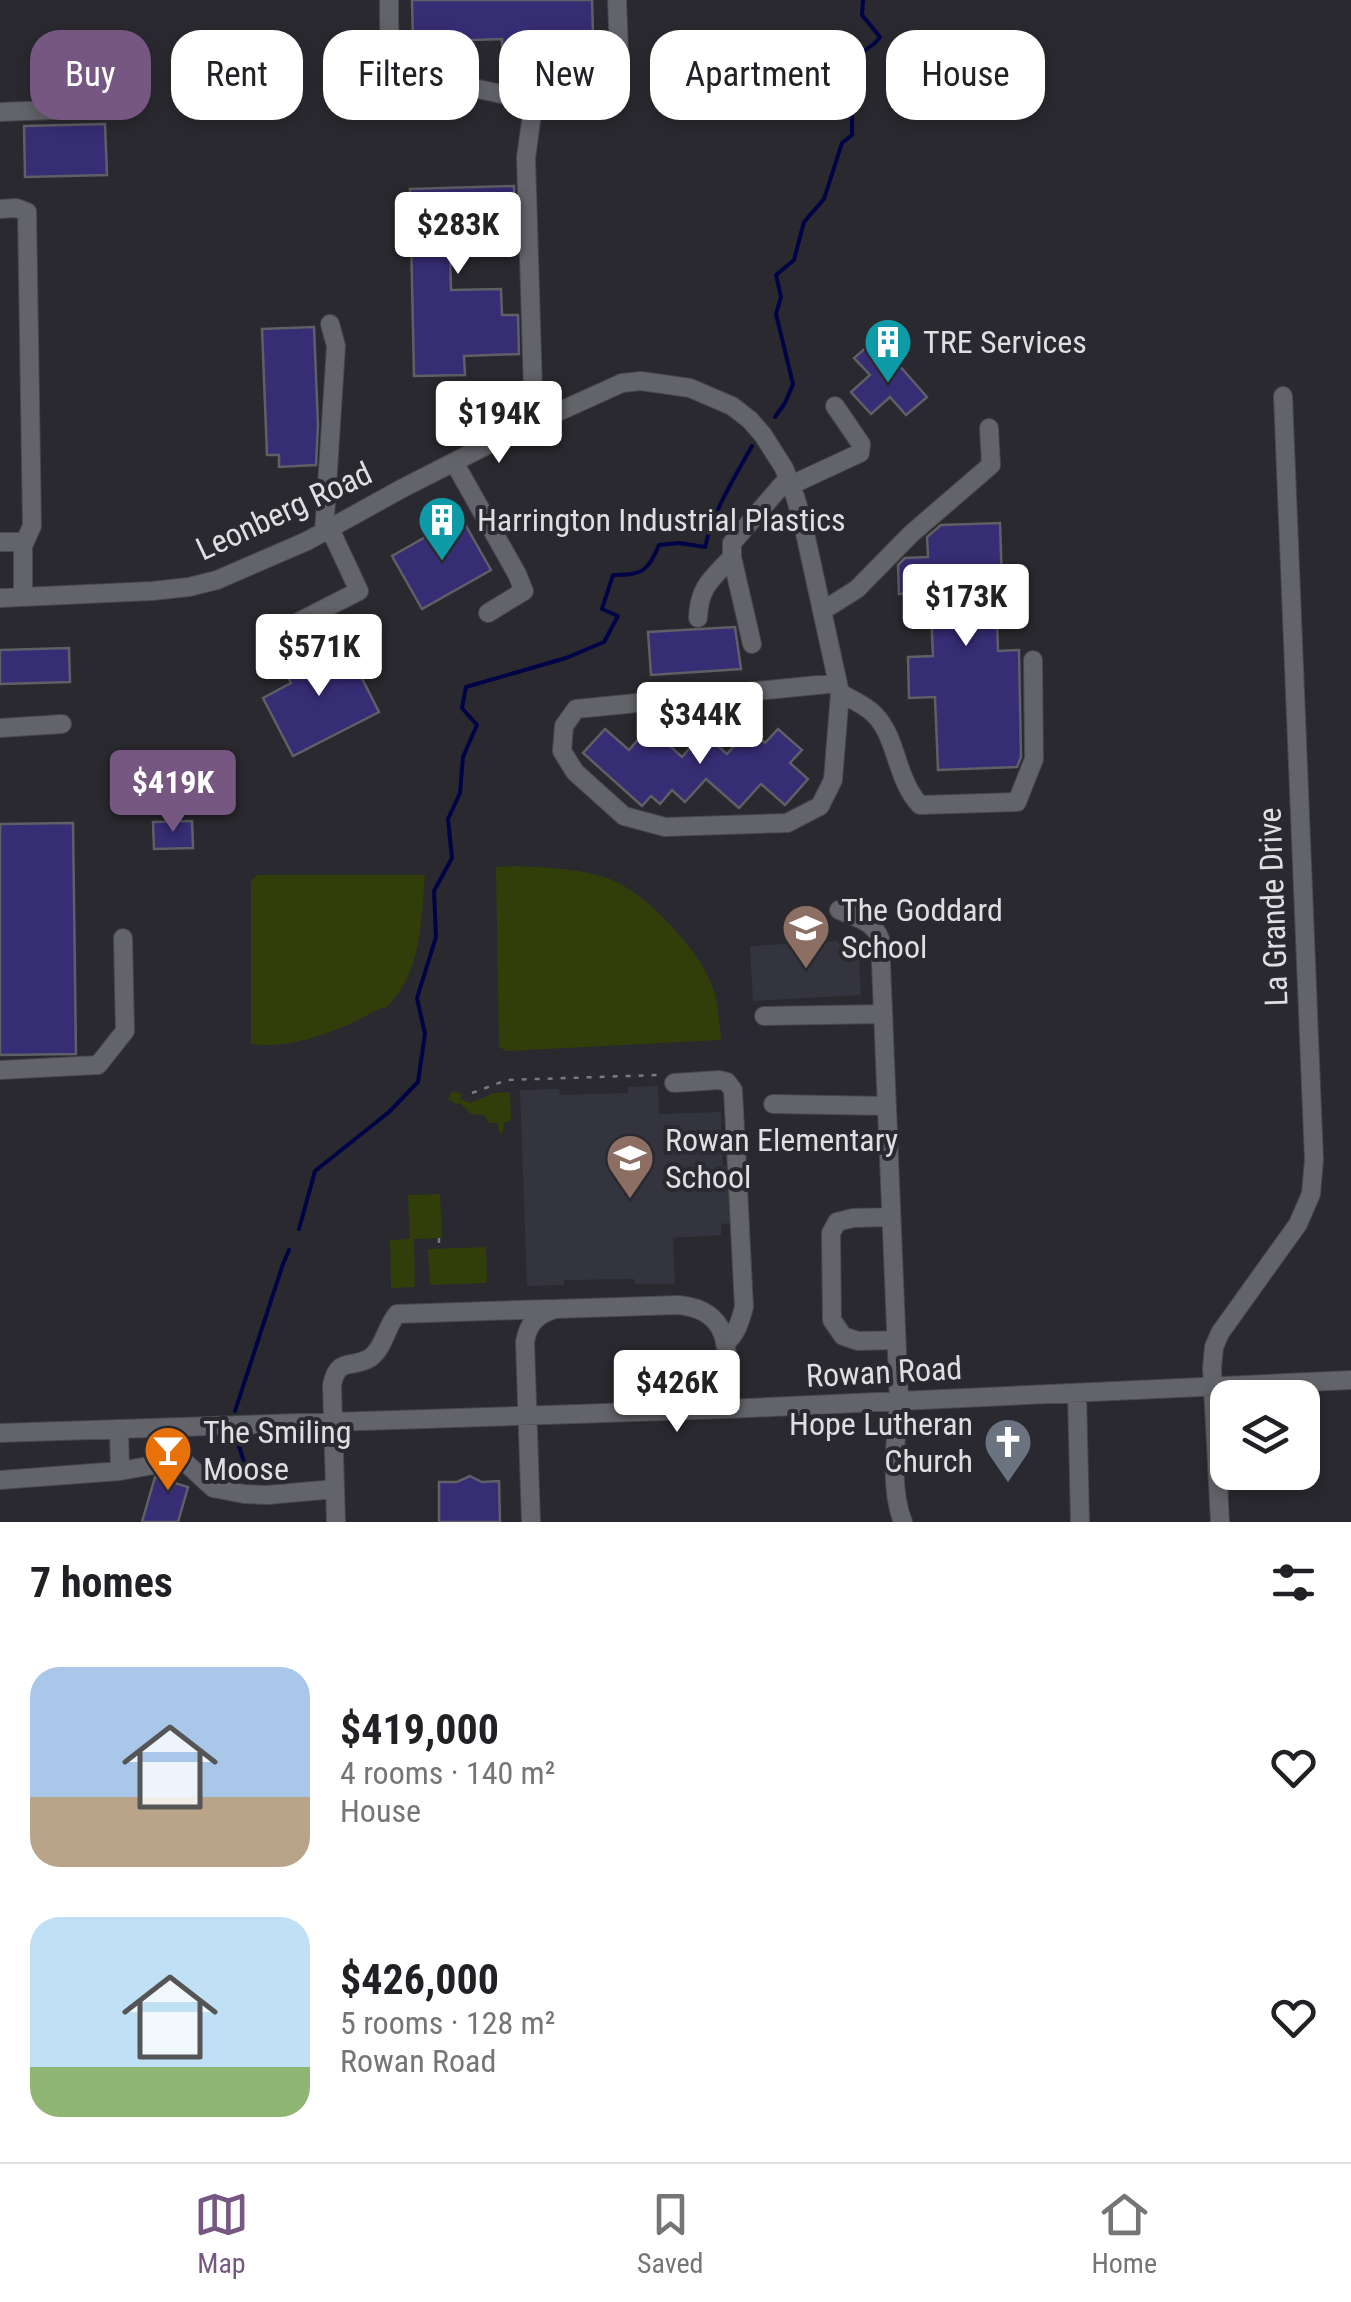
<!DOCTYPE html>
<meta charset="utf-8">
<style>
body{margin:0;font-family:"Roboto Condensed",sans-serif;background:#f2f2f2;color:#202124;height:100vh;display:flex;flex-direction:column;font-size:38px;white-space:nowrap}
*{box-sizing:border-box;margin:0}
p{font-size:32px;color:#757577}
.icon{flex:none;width:55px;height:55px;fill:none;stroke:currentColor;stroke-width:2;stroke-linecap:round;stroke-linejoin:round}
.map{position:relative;height:1522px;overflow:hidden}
.sheet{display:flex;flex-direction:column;background:#fff;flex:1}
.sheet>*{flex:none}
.top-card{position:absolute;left:30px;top:30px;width:1292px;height:90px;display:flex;gap:20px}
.controls{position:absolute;left:1210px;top:1380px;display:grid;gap:20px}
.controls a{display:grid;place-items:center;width:110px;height:110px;border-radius:20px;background:#fff;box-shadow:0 5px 15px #0003;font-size:50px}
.price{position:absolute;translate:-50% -85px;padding:0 22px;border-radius:10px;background:#fff;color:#222;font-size:32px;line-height:65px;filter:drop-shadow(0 2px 5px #0008)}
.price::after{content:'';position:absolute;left:50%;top:60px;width:30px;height:22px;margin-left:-15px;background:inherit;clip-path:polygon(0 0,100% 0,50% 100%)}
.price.current{background:#755781;color:#fff}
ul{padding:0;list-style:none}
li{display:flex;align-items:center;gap:30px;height:250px;padding:0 30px}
li span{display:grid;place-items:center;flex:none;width:280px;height:200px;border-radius:30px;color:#555}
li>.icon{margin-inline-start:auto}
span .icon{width:120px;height:120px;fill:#fffc;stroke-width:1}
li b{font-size:42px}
h2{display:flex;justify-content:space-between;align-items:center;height:120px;padding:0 30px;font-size:42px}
.tag{padding:0 35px;border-radius:30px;background:#fff;box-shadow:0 5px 15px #0003;font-size:35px;line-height:90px}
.tag.current{background:#755781;color:#fff}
.tabs{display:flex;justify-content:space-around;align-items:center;height:140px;border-top:2px solid #e0e0e0;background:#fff;font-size:28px;color:#757577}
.tabs a{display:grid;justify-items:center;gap:5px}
.tabs .current{color:#755781}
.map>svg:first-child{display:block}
.built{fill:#33343e}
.green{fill:#323e09}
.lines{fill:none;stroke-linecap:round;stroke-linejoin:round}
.stream{stroke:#000446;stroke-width:4}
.building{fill:#372d75;stroke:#5f5f66;stroke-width:2.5}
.minor-casing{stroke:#47474c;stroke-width:20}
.path{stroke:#797a7e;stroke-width:2.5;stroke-dasharray:5 8;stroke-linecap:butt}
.minor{stroke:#63646a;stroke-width:18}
.labels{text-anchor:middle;stroke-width:8;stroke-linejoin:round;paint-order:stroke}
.poi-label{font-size:32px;fill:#dedfe2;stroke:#29292f;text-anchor:start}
.street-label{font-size:32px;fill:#dedfe2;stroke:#29292f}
</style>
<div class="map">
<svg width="1351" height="1522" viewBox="0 0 1351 1522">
<rect width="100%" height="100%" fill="#29292f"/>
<path class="built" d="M858 940 861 995 753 1001 750 946Z
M658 1086 659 1114 721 1112 723 1166H730L733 1223 721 1224V1235L673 1238 675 1284H635L634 1279 565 1280 564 1285 527 1286 520 1090 559 1089 560 1095 628 1093V1087Z"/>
<path class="green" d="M515 866C546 868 578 868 607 878 643 890 694 945 710 980 718 998 719 1020 721 1040L506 1051 499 1047 496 867Z
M257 875H425C421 922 422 976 384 1009L382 1007C346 1028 294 1050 251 1044V881Z
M452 1091 462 1094 460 1099 470 1103 494 1093 510 1092 511 1120 504 1123 503 1133H499L498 1123H489L484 1115 471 1114 460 1103 457 1104 448 1099Z
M440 1194 442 1238 414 1239 415 1287 391 1288 390 1240 410 1239 408 1195Z
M486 1247 487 1283 430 1285 428 1249Z"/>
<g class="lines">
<path class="stream" d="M775 417 785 403 793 384 776 314 781 297 776 275 794 260 804 222 824 199 842 143 852 135V115L848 94 861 88 856 70V57L875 43 880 37 862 15 863 0
M299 1229 315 1171 389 1112 418 1082 425 1034 417 998 436 937 434 891 452 858 448 819 460 793 463 757 477 725 462 708 466 687 566 658 604 642 618 616 602 609 613 575C642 575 648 572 659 545L679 543 705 547C713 512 734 478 752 446
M235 1411 283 1264 289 1250
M236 1437 245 1465 260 1477"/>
</g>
<path class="building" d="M412 0H592L594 67 503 70 502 39 413 42Z
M105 124 107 175 25 177 24 126Z
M514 186 516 250 450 252 451 290 501 289 502 315H518L519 354 464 356 465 375 414 376 410 189Z
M314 327 318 425 316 465 279 467V455H267L262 329Z
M876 339 927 397 906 415 890 397 871 414 851 392 870 375 854 358Z
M461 517 491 570 422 609 392 556Z
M1000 523 1002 585 996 586 998 651 1019 650 1021 757 1017 767 938 770 935 697 909 698 908 657 933 656 930 592 899 594 898 565 905 558 928 557 927 537 941 525Z
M735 627 741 669 651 675 648 632Z
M326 643 335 660 349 653 379 712 293 756 263 698 291 683 282 665Z
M69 648 70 682 0 684V650Z
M649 727 682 757 703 733 727 754 749 729 765 743 778 729 802 750 790 763 808 779 785 805 761 784 739 808 706 779 685 802 672 790 660 804 651 796 642 806 583 753 605 729 629 750Z
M192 821 193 848 154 849 153 822Z
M73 823 76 1054 0 1055V824Z
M470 1476 482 1482 499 1481 500 1522H439V1482H457Z
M155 1477 188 1487 178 1522H142Z"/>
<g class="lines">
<g class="minor-casing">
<path id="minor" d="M389 0C390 26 384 61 410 74L515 97 534 99 601 94C610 91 617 89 620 80L617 0
M534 99 526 158 534 423
M0 112 78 109
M0 209 16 208 27 212 32 526 23 546V597
M454 462 517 574 524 591 488 613
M791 485 860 453 861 444 835 406
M324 532 336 346 330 324
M0 542H25
M0 598 152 591 189 587 217 580 307 541 403 488 505 436 622 383 641 381 690 388 732 406 750 420 763 435 784 468 795 496 803 524 840 693 833 780 820 806 787 823 665 827 624 816 575 772 562 751 564 726 576 709 838 683
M822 611 857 589 911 534 991 465 989 428
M698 618C699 586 712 579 732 557
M267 638 359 591 330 529
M752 644 732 557V543L788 478
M840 693C851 699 865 705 874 714 898 738 895 778 920 805L1017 802 1034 759 1033 660
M0 728 62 724
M839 910C855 917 874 921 880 939L899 1401C896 1438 889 1488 903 1522
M764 1016 883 1014
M0 1070 98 1065 125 1031 123 938
M674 1083 719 1080 727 1082 733 1090 744 1307C740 1322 737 1333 725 1344
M773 1104 887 1106
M891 1217 853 1218 837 1222 831 1233 832 1320 843 1336 858 1341 896 1340
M1077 1393 1080 1522
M119 1429 120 1471
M0 1433 727 1409 1351 1380
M0 1480 120 1471 176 1461 187 1464 213 1488 244 1494 267 1495 335 1489
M336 1522 332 1385C338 1356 352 1369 370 1358 384 1348 386 1327 397 1314L550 1309
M531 1522 525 1342C528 1323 537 1315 555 1309L679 1305C739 1311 726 1363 727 1409
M1220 1522 1212 1368 1214 1347 1220 1333 1298 1224 1311 1194 1314 1160 1283 396"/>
</g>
<path class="path" d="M472 1093 507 1080 658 1075
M439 1238V1248"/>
<use href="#minor" class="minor"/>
</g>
<defs>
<g id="building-pin" transform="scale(2.5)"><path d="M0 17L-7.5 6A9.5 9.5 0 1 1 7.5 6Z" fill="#0f9aa8" stroke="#29292f"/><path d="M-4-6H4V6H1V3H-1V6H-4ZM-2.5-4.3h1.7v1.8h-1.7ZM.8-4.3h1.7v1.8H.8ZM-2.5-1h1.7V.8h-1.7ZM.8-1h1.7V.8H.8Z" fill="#fff"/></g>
<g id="school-pin" transform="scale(2.5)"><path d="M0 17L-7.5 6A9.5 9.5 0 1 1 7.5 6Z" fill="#8d6e63" stroke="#29292f"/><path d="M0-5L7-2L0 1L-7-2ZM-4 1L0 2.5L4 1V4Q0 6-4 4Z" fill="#fff"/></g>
<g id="church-pin" transform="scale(2.5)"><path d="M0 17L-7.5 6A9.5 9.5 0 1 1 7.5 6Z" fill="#6b7280" stroke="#29292f"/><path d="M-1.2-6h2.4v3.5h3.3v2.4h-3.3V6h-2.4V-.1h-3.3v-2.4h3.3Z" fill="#fff"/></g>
<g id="bar-pin" transform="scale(2.5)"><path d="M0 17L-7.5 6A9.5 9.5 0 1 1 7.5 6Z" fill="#e8710a" stroke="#29292f"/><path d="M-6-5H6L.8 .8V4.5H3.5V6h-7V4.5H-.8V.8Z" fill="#fff"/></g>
</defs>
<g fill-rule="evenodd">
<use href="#building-pin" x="888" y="342"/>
<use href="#building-pin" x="442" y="520"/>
<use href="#school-pin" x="806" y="928"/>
<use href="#school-pin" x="630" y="1158"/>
<use href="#church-pin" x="1008" y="1442"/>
<use href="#bar-pin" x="168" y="1450"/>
</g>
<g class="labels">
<g class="poi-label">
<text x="923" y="353">TRE Services</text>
<text x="477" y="531">Harrington Industrial Plastics</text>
<text x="841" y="921">The Goddard<tspan x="841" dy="37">School</tspan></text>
<text x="665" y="1151">Rowan Elementary<tspan x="665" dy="37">School</tspan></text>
<text x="973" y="1435" text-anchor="end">Hope Lutheran<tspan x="973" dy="37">Church</tspan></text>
<text x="203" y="1443">The Smiling<tspan x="203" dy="37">Moose</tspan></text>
</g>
<g class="street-label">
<text transform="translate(284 511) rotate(-25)" y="11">Leonberg Road</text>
<text transform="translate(1273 907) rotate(-92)" y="11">La Grande Drive</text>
<text transform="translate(884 1372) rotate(-3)" y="11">Rowan Road</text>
</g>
</g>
</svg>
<div class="controls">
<a><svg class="icon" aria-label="layers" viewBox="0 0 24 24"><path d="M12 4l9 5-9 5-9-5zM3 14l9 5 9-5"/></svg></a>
</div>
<b class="price" style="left:458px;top:277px">$283K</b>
<b class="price" style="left:499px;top:466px">$194K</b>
<b class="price" style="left:966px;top:649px">$173K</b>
<b class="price" style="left:319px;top:699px">$571K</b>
<b class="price" style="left:700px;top:767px">$344K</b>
<b class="price current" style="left:173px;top:835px">$419K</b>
<b class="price" style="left:677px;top:1435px">$426K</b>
<div class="top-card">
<a class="tag current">Buy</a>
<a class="tag">Rent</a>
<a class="tag">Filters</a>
<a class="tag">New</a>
<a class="tag">Apartment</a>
<a class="tag">House</a>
</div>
</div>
<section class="sheet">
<h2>7 homes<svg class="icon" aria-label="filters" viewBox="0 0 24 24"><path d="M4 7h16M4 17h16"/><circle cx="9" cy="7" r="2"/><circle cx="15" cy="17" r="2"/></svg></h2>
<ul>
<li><span style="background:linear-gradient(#a9c7e8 65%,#b9a48a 0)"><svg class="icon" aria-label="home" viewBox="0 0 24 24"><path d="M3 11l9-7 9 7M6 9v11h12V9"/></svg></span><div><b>$419,000</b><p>4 rooms · 140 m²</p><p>House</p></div><svg class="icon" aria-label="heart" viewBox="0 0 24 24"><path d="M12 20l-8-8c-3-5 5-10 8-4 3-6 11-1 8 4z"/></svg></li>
<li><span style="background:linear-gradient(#bfe0f5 75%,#8fb573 0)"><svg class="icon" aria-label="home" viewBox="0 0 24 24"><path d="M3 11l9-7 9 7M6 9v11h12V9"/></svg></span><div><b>$426,000</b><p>5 rooms · 128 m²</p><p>Rowan Road</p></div><svg class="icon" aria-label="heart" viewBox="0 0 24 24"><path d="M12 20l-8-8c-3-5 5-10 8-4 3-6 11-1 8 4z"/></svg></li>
</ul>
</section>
<nav class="tabs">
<a class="current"><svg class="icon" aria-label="map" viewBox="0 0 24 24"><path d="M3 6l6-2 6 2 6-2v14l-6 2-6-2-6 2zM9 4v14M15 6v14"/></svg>Map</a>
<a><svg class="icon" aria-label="saved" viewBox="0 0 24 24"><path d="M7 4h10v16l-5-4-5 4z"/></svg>Saved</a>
<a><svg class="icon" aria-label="home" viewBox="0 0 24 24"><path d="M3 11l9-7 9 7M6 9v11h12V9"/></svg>Home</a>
</nav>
